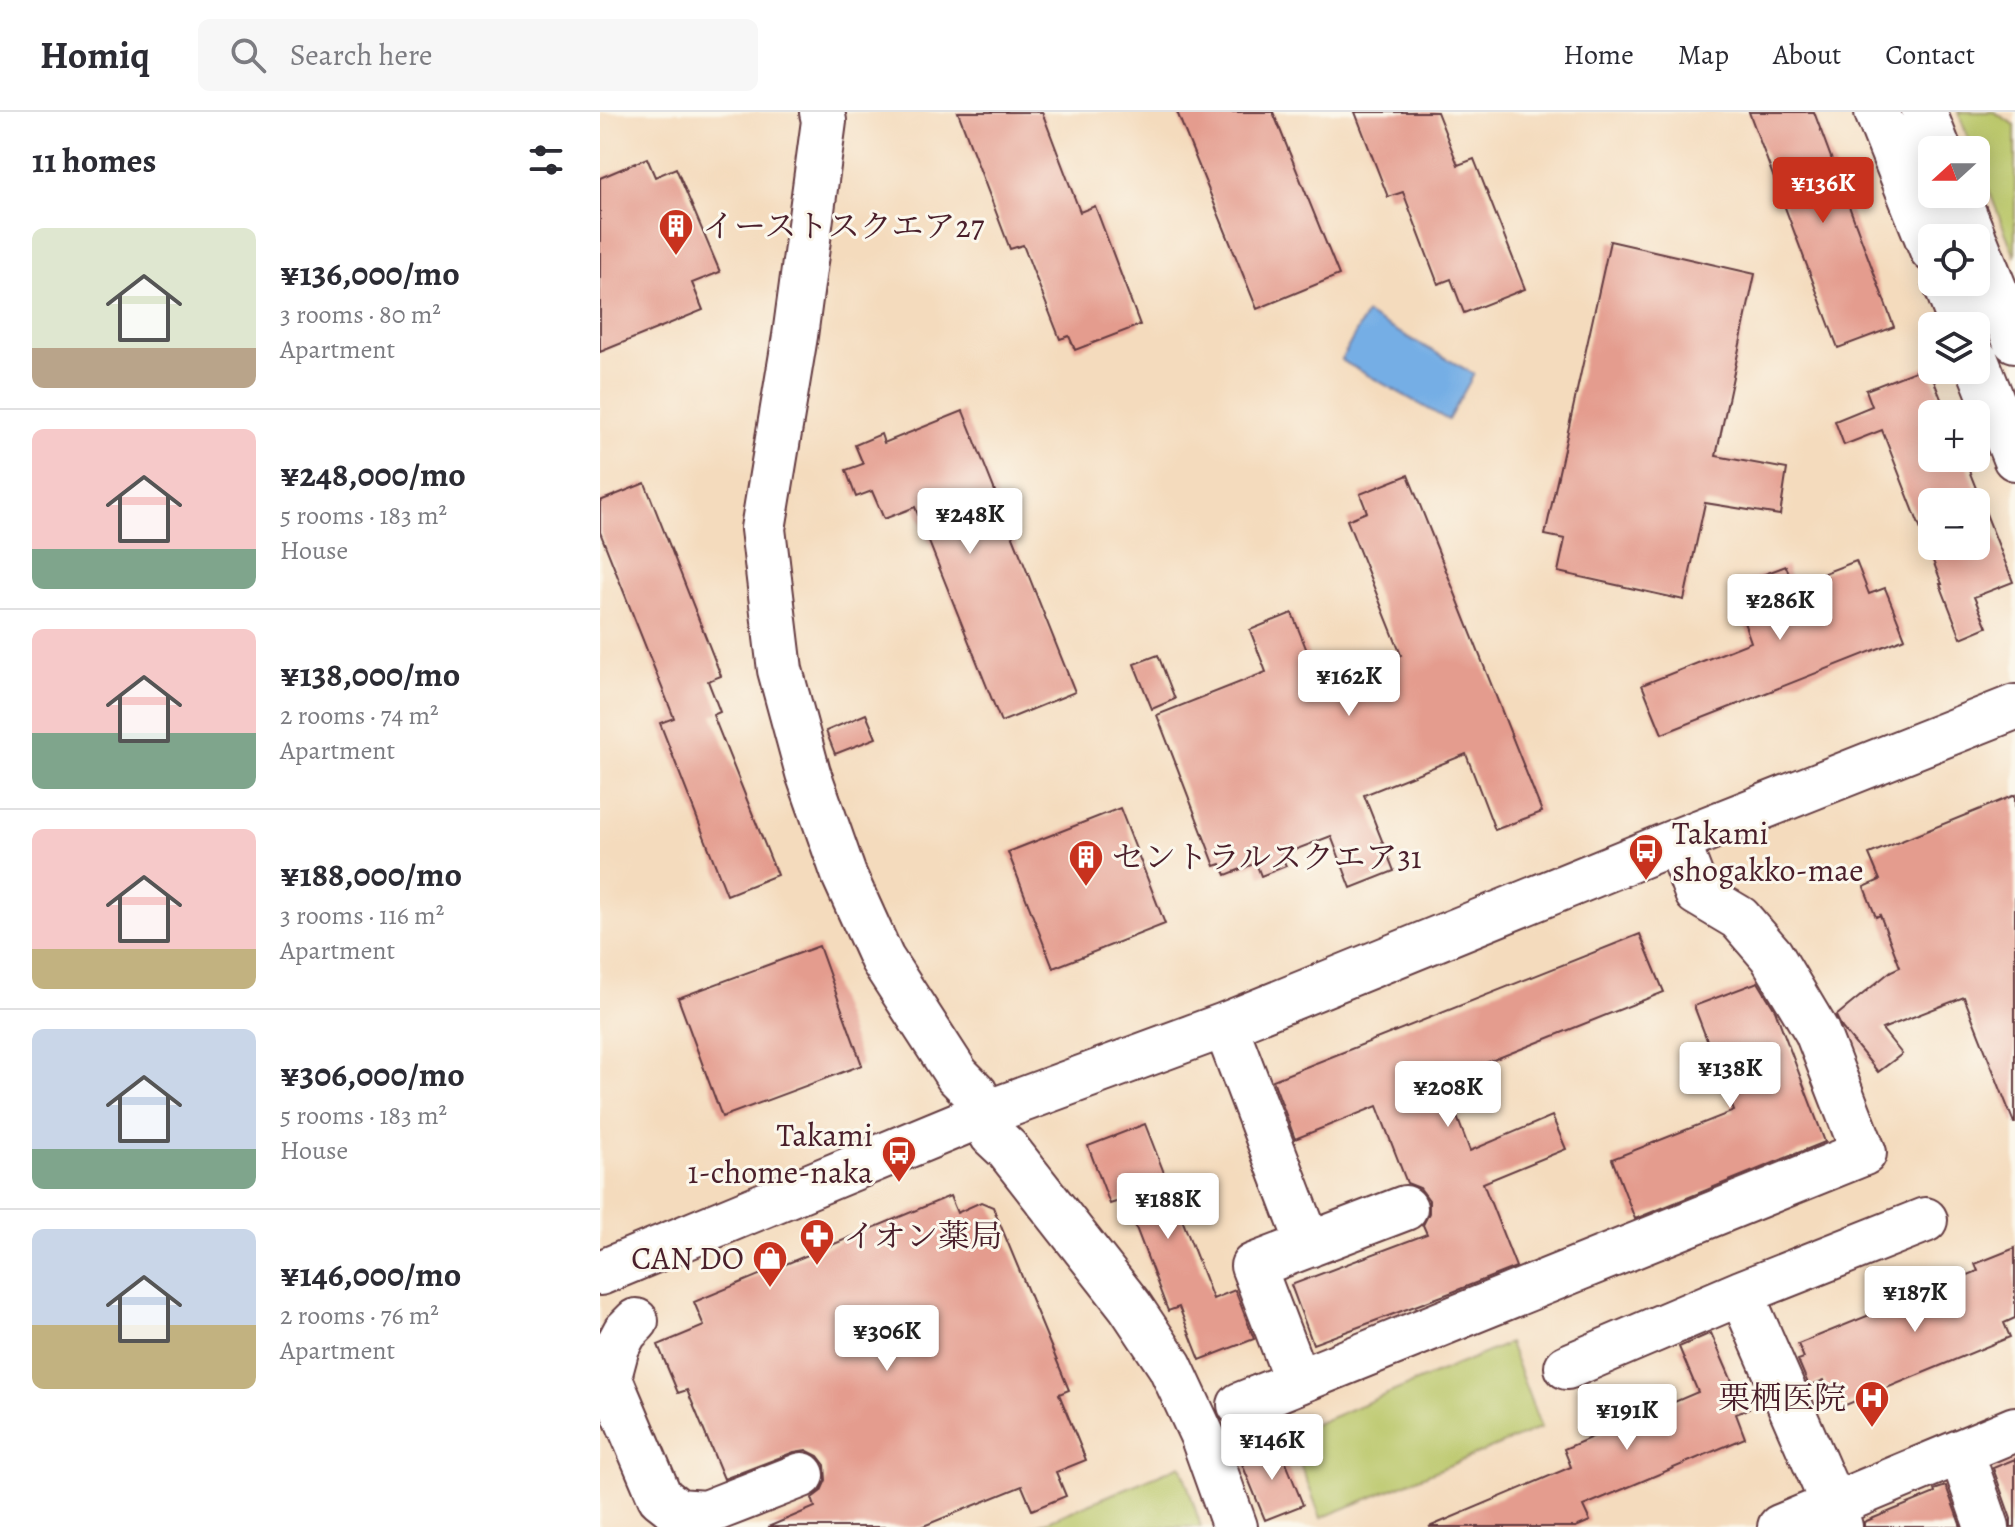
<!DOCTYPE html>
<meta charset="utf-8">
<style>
body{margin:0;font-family:Alegreya,"Noto Serif JP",serif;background:#f7f7f7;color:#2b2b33;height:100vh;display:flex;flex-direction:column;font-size:30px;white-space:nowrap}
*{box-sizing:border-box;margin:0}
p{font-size:26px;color:#7c7c81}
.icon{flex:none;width:44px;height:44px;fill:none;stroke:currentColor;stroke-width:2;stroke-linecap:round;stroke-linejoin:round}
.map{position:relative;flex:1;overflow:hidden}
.panel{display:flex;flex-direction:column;background:#fff;width:600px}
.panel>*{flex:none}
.needle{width:52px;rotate:249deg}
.fabs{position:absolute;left:1318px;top:24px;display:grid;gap:16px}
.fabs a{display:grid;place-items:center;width:72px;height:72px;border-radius:12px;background:#fff;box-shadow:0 4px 20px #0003;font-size:40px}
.price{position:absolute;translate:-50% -68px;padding:0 18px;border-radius:8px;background:#fff;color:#222;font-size:26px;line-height:52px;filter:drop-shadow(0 2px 4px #0008)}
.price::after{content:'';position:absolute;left:50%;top:48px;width:24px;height:18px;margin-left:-12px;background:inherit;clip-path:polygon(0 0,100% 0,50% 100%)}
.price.on{background:#c8321e;color:#fff}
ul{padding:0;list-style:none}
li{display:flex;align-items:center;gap:24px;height:200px;padding:0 32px}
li+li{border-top:2px solid #e1e1e2}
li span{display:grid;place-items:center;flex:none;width:224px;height:160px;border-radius:12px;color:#555}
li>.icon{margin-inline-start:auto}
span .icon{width:96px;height:96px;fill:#fffc;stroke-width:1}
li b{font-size:34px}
h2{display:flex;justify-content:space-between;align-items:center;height:96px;padding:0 32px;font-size:34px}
header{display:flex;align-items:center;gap:48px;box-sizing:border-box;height:112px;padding:0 40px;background:#fff;border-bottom:2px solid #e1e1e2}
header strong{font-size:38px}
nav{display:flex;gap:44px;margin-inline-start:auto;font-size:28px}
.search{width:560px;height:72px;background:#f7f7f7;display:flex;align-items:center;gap:20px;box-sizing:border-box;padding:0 28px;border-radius:12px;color:#7c7c81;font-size:30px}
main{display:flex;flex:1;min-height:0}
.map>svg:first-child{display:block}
.green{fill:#b9c668;stroke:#82724a;stroke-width:2}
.water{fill:#75aee5;stroke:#606688;stroke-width:2}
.building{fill:#e49c8e;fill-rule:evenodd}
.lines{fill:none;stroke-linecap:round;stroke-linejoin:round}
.minor-casing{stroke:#643b41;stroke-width:48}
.minor{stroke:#fff;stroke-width:44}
.labels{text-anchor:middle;stroke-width:6;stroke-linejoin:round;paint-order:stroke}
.poi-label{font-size:32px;fill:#4a1f2b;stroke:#fbf7ec;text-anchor:start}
</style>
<header>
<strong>Homiq</strong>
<div class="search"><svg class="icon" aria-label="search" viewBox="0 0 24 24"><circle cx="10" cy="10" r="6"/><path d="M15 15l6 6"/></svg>Search here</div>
<nav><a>Home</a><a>Map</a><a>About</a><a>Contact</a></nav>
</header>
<main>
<section class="panel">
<h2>11 homes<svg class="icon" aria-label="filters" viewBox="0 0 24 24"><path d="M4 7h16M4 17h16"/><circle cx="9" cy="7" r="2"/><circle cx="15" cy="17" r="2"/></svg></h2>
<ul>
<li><span style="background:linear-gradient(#dfe7d0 75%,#b9a48a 0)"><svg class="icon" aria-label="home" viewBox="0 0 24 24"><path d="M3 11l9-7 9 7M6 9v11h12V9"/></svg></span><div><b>¥136,000/mo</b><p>3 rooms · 80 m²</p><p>Apartment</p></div></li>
<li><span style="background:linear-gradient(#f6c9c9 75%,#7fa58c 0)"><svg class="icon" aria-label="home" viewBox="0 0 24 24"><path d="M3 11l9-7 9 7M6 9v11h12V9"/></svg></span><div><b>¥248,000/mo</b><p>5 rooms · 183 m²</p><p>House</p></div></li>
<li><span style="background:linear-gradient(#f6c9c9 65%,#7fa58c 0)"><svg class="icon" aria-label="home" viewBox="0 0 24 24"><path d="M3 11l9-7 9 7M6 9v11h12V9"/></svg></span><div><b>¥138,000/mo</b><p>2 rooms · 74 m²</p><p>Apartment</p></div></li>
<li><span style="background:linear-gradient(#f6c9c9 75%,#c2b280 0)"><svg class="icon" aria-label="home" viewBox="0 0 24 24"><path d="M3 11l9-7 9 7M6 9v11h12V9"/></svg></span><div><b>¥188,000/mo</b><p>3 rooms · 116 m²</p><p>Apartment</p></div></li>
<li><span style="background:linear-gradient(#c9d6e8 75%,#7fa58c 0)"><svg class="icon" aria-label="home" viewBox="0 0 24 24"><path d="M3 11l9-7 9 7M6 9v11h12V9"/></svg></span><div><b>¥306,000/mo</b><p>5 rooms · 183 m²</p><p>House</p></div></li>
<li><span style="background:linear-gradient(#c9d6e8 60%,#c2b280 0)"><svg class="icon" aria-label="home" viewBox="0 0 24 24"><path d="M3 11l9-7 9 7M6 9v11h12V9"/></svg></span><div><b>¥146,000/mo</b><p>2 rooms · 76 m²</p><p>Apartment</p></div></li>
</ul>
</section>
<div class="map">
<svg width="1415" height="1415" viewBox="0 0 1415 1415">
<rect width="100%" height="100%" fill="#fbf7ec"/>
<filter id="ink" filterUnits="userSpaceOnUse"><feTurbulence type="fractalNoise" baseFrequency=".0125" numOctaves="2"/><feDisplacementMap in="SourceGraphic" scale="16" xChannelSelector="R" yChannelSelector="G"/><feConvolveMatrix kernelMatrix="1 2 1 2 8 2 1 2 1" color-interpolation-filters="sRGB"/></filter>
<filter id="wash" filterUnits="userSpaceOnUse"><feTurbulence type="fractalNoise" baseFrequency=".006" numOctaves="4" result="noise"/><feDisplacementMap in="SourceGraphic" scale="32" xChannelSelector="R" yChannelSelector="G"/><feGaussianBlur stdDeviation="1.8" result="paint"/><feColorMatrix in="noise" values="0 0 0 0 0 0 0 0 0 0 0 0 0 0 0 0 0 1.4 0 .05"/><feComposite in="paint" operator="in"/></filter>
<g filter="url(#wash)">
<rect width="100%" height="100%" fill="#f4dbbd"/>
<path class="green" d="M1358 0H1394L1415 13V145L1376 45V38H1373Z
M909 1231 941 1316 721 1406 689 1323Z
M581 1353 601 1415H434Z"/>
<path class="water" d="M766 202 874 262 848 308 741 248Z"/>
<g id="blocks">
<path class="building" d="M358 0H442L480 100 495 94 540 213 475 238 469 224 460 227 423 133 410 137Z
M577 0H673L739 163 657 197Z
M755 0H837L858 53 874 47 925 177 864 201 851 167 838 172 803 80 788 85Z
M1149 0H1214L1294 215 1238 236Z
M47 46 55 65 76 56 120 160 92 171 103 198 0 240V66Z
M1010 129 1155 162 1116 344 1187 357 1180 403 1105 391 1084 488 958 460 965 427 945 423Z
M1328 254 1347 302H1332V346H1364L1413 470 1374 485 1387 515 1361 526 1340 472H1342L1282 318 1244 333 1235 309 1272 294 1266 278ZM1332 390H1376V434H1332Z
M363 299 475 580 401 610 315 395 284 407 272 379 256 385 246 358 263 352 255 333 281 322 284 331Z
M808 363 942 700 895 718 866 642 764 683 794 759 751 776 731 724 681 743 686 754 661 764 656 751 626 763 621 752 615 754 557 603 666 560 650 518 692 501 721 574 801 543 747 408 767 400 760 382Z
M45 371 121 564 108 569 120 600 113 603 177 763 127 783 60 611 74 606 0 420V389Z
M1256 449 1269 482 1285 476 1305 526 1062 622 1042 573 1151 530 1144 510 1158 505 1140 501 1130 475 1186 454 1193 473Z
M558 543 575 587 552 597 534 552Z
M266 602 276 626 235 642 226 619Z
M1415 683V1011H1414L1364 885 1282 917 1302 942 1278 960 1242 916 1236 904 1291 859 1300 855 1280 803 1276 805 1264 775 1280 768 1269 742Z
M520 696 565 812 453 856 408 740Z
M1040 822 1064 880 843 968 870 1039 952 1004 966 1037 883 1071 916 1155 850 1181 713 1232 691 1173 827 1122 823 1113 829 1101V1088L820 1076 807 1071 777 994 695 1027 673 968Z
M219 834 262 953 122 1005 78 886Z
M1158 870 1175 898 1225 1030 1035 1107 1012 1047 1134 999 1094 894Z
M545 1012 613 1187 635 1178 654 1227 600 1248 579 1195 568 1199 525 1087 510 1092 488 1034Z
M350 1084 357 1101 381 1090 393 1095 469 1278 459 1282 486 1348 456 1360 466 1384 432 1398 422 1374 321 1415H168L215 1395 212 1386 221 1379 226 1368 225 1353 218 1344 206 1338 194 1340 124 1367 87 1278 78 1281 58 1233 104 1214 94 1190Z
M1415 1136V1206L1404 1211 1410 1225 1236 1297 1224 1268 1209 1274 1198 1248 1204 1246 1198 1232 1378 1159 1375 1152Z
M1111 1221 1134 1274 1138 1271 1149 1297 1136 1302 1145 1326 983 1394 990 1409 976 1415H829L971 1355 964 1337 1098 1280 1079 1235Z
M678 1331 703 1393 665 1408 640 1347Z
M1415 1347V1415H1411V1407L1393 1356Z
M1346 1374 1361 1415H1264V1410L1335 1381 1334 1378Z"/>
</g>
</g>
<g filter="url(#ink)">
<use href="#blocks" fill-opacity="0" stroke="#643b41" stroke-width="2"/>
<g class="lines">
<g class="minor-casing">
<path id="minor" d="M222 0 224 9 195 224 163 417 180 558 208 661 244 763 282 847 357 963 375 981
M1277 0 1332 138
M1324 0 1339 38
M1356 82 1374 126
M1376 131 1415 228
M1345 170 1362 214
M1376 248 1415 346
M625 913 709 1133
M392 1023 407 1037 530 1194 570 1254 602 1323 635 1415
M0 1161 384 1002 625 913 1077 729 1415 595
M1141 1181 1233 1392 1240 1415
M36 1209 25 1220 17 1235 9 1265 60 1385 78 1399 105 1401 202 1363
M967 1255 1141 1181 1325 1108
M697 1269 653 1154 805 1096
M640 1293 1264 1041 1217 920 1171 843 1139 806 1097 781 1077 729
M1361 1340 1387 1415
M1180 1415 1415 1317"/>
</g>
<use href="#minor" class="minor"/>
</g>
</g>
<defs>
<g id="building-pin" transform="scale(1.8)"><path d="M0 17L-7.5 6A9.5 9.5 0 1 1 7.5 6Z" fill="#c8321e" stroke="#fbf7ec"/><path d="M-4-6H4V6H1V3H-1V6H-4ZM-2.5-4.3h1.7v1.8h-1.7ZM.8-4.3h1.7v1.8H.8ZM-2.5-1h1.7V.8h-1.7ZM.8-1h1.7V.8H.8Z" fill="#fff"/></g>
<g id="bus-pin" transform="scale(1.8)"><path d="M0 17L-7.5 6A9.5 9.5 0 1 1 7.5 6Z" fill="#c8321e" stroke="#fbf7ec"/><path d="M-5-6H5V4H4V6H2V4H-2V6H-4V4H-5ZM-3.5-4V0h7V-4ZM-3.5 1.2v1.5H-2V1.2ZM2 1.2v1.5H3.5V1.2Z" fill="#fff"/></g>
<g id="pharmacy-pin" transform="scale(1.8)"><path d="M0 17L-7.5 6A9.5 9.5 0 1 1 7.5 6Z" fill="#c8321e" stroke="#fbf7ec"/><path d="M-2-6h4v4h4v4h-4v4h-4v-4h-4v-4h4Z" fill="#fff"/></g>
<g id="shop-pin" transform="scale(1.8)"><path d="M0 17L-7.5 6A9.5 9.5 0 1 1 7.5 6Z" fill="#c8321e" stroke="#fbf7ec"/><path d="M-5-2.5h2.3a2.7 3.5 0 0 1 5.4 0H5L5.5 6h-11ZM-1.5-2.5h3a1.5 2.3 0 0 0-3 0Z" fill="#fff"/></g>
<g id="hospital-pin" transform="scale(1.8)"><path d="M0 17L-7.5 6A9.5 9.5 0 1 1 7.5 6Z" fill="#c8321e" stroke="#fbf7ec"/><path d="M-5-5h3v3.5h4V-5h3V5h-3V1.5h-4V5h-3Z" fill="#fff"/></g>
</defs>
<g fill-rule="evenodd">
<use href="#building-pin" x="76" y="114"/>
<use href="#bus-pin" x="1046" y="739"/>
<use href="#building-pin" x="486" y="745"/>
<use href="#bus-pin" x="299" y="1041"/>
<use href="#pharmacy-pin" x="217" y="1124"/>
<use href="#shop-pin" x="170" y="1146"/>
<use href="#hospital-pin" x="1272" y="1286"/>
</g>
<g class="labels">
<g class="poi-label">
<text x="102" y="125">イーストスクエア27</text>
<text x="1072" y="732">Takami<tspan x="1072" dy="37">shogakko-mae</tspan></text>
<text x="512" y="756">セントラルスクエア31</text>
<text x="273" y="1034" text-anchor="end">Takami<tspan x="273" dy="37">1-chome-naka</tspan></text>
<text x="243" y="1135">イオン薬局</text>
<text x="144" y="1157" text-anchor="end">CAN DO</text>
<text x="1246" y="1297" text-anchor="end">栗栖医院</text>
</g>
</g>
</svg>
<div class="fabs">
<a><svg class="needle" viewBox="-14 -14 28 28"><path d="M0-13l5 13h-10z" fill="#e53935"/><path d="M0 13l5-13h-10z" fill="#7c7c81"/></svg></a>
<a><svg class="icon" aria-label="locate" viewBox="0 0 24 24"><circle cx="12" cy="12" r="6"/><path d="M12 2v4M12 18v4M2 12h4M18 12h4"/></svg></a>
<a><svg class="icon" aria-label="layers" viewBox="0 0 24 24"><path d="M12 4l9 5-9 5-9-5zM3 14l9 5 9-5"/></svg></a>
<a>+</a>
<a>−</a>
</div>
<b class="price on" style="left:1223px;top:113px">¥136K</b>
<b class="price" style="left:370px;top:444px">¥248K</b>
<b class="price" style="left:1180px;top:530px">¥286K</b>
<b class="price" style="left:749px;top:606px">¥162K</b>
<b class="price" style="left:1130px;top:998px">¥138K</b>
<b class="price" style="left:848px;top:1017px">¥208K</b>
<b class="price" style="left:568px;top:1129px">¥188K</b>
<b class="price" style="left:1315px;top:1222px">¥187K</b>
<b class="price" style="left:287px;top:1261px">¥306K</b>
<b class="price" style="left:1027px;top:1340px">¥191K</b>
<b class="price" style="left:672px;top:1370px">¥146K</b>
</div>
</main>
